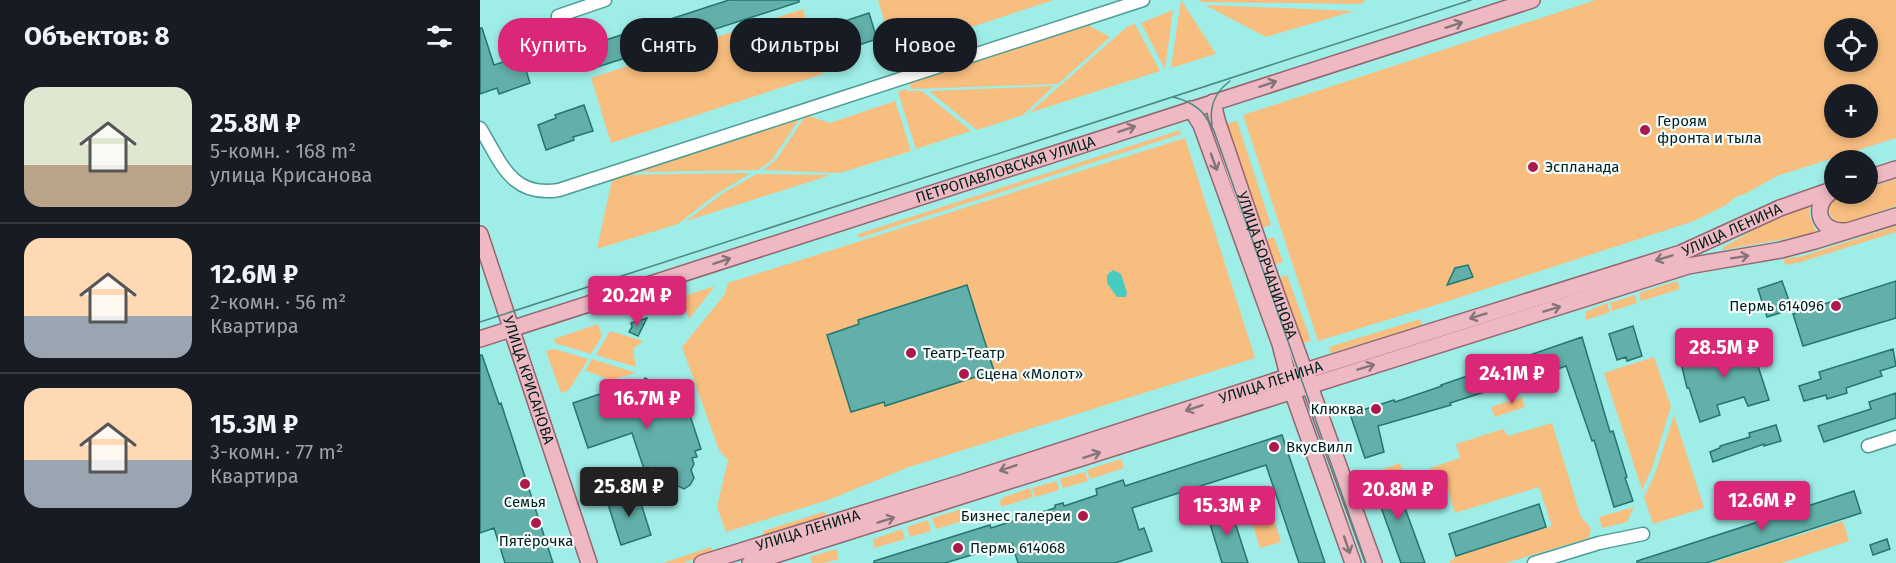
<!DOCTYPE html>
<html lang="ru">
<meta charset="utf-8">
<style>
body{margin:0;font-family:"Fira Sans",sans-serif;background:#20242c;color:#f1f3f6;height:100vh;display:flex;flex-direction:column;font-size:22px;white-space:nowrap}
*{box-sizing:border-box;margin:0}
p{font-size:20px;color:#9ea1a6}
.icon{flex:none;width:33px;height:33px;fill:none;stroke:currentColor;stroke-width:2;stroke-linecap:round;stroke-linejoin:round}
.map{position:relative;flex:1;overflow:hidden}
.drawer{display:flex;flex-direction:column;background:#171b24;width:480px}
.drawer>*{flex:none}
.banner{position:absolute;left:18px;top:18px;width:570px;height:54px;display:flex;gap:12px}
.fabs{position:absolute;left:1344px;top:18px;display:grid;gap:12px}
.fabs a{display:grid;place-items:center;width:54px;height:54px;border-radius:50%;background:#171b24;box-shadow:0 3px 9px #0003;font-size:30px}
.price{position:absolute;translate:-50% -51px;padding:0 14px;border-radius:6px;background:#db2777;color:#fff;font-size:20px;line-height:39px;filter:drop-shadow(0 2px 3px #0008)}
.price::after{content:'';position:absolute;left:50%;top:36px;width:18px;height:14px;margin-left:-9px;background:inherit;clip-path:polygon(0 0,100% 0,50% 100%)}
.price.selected{background:#222;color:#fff}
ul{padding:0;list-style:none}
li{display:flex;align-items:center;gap:18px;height:150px;padding:0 24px}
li+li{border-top:2px solid #363941}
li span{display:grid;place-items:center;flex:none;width:168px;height:120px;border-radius:18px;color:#555}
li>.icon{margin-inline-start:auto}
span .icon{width:72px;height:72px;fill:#fffc;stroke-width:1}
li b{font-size:26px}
h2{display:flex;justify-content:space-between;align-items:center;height:72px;padding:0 24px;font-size:26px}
.pill{padding:0 21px;border-radius:24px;background:#171b24;box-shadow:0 3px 9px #0003;font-size:21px;line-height:54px}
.pill.selected{background:#db2777;color:#fff}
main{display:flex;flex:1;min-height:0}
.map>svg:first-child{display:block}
.green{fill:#f8be7f;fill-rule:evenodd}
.water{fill:#46cac1}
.building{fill:#62b0a9;stroke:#237670;stroke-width:1.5}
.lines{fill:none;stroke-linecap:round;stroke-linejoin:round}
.minor-casing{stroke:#4d9b95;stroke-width:15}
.major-casing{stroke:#94656f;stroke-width:18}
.minor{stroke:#fff;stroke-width:12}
.major{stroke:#efb9c3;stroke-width:15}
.tram{stroke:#4f8681;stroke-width:1.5}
.oneway{stroke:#837478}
.poi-dot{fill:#ac1a4b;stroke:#f7fffe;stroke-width:2}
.labels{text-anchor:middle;stroke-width:4.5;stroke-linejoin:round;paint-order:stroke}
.poi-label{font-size:15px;fill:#001f1c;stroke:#f7fffe;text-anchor:start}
.street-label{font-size:15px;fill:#001f1c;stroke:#f7fffe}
</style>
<main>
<section class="drawer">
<h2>Объектов: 8<svg class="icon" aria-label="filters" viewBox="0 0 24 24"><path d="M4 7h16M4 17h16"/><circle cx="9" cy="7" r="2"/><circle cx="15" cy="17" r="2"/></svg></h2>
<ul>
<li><span style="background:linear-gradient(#dfe7d0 65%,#b9a48a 0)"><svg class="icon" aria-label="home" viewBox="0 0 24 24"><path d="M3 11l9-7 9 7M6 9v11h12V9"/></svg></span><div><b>25.8M ₽</b><p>5-комн. · 168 m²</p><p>улица Крисанова</p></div></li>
<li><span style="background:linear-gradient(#ffd9b3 65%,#9aa5b1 0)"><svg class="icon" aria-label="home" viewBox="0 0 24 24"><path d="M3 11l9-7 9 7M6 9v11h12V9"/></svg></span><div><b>12.6M ₽</b><p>2-комн. · 56 m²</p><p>Квартира</p></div></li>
<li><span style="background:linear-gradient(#ffd9b3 60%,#9aa5b1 0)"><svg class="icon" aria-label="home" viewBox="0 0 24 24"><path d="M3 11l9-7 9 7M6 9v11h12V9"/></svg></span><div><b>15.3M ₽</b><p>3-комн. · 77 m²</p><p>Квартира</p></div></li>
</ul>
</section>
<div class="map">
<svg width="1416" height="563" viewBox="0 0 1416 563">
<rect width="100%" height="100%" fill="#9eede6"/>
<path class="green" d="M398 0H574L414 52Z
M701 0 736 54 691 68Z
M718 0H885L881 4 721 2Z
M1116 0H1416V138L1297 176 1265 194 1255 197 1246 205 1214 221 956 305 838 341 763 115ZM1354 28H1388V62H1354ZM1354 94H1388V128H1354Z
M725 5 874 11 786 37Z
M323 9 343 74 131 143 111 78Z
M693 10 685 69 661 23Z
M606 24 630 37 578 84 431 89 429 81Z
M655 24 680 71 549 113 648 26Z
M574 86 543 115 497 130 449 91Z
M425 89 428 91H442L491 131 436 149 418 92Z
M415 101 431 151 360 173 283 170 295 161 326 115 350 123Z
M322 115 291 161 278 170 147 172Z
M757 121 791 225 778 229 745 124Z
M700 130 701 134 379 238 378 234Z
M705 138 775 358 429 467 348 500 246 532 237 507 248 460 239 450 202 347 245 294 248 283Z
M271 173 235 195 198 224 117 249 133 175Z
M277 174 351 175 206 221 245 192Z
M1416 179V206L1365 223C1349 224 1343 204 1358 197 1367 192 1378 194 1388 194V188Z
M1329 206V215L1336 232 1315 237 1243 250 1242 248 1279 227Z
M1416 226V232L1321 262 1305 265 1304 259 1323 256Z
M794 237 803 262 791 266 783 241Z
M807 275 831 341 820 344 797 278Z
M1197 281 1200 289 1161 301 1159 293Z
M235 286 209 319 201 297Z
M1155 295 1157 303 1132 311 1130 303Z
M1127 303 1130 312 1106 320 1105 312Z
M940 319 942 325 851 353 849 347Z
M118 324 122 336 111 354 75 343 74 339Z
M130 331 163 341 153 349 156 367 116 355Z
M74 349 108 359 89 390 81 393 66 351Z
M1174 357 1191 406 1172 468 1162 490 1124 373Z
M112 359 156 373 130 380 105 370Z
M1042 397 1045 407 1015 417 1011 407Z
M1194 415 1224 508 1173 524 1164 497 1175 474Z
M1072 423 1101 517 1111 528 1109 538 1026 563H969L976 556 1072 526 1059 487 975 513 965 481 955 483 950 468 980 458 976 444 1023 429 1028 436Z
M641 459 644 468 610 479 607 470Z
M920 463 928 485 918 489 913 475 901 479 898 471Z
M605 472 608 481 583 488 580 479Z
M577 481 579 490 555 497 552 488Z
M550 488 553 497 521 507 520 501 524 497Z
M786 494 801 542 780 548 765 500Z
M1154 507 1147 522 1122 528 1119 517Z
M482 509 486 520 456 529 452 518Z
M346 511 344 518 284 536 283 531Z
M448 520 451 531 430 537 427 527Z
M1363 521 1369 541 1302 563H1231Z
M422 529 425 539 394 548 393 542 394 539Z
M231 547 233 553 203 563H183Z
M356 549 359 559 344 563H332L330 557Z"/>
<path class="water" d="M633 270 641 274 647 293 646 297H637L627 283V275Z"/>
<path class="building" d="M249 0H319V2L108 70 101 48Z
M389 13 397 39 379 45 380 47 350 57 342 32 360 26 359 23Z
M0 28H2L14 65 47 54 50 65 45 67 50 83 19 94 17 88 0 94Z
M104 105 113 131 93 137 94 140 66 150 58 125 76 118 75 115Z
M988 265 993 277 967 285 975 268Z
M1302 281 1312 309 1287 317 1278 289Z
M1416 281V318L1323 346 1313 314Z
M487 285 514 371 405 406 404 402 371 412 347 335 379 324 378 320Z
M167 318 158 336 149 332 152 327 151 323Z
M1153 326 1162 356 1147 361 1146 357 1137 360 1129 334Z
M1102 337 1130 432 1133 431 1147 477 1145 478 1153 501 1134 507 1114 440 1112 441 1086 366 1014 391V389L970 403 971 405 898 426 904 452 885 458 870 414 914 400 915 402 962 386 961 385 999 372 998 370 1008 367 1009 369Z
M1270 340 1279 365 1278 366 1289 400 1268 406 1264 397 1237 405 1240 415 1220 422 1209 388H1207L1201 363Z
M1413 349 1416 366 1400 371 1402 376 1366 388 1367 393 1347 399 1346 395 1324 401 1319 386 1341 379 1339 372Z
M0 355H2L19 404 21 403 73 563H25L14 528 0 533Z
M165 378 188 389 191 395 194 394 195 400 204 397 221 449 215 451 217 457 212 458 214 464 211 470 214 478 210 485 204 489 170 473 168 467 164 469 152 433 108 448 93 403 126 392 134 415 145 411 155 392 158 393Z
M1416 393V418L1344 442 1338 426 1391 409 1389 402Z
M1296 425 1301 441 1284 446V444L1233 462 1230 452 1240 448V446L1270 437 1269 433Z
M802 435 845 563H819L786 465 652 508 659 530 664 528 672 551 635 563H538L532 543 465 563H394V561L510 525 511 528 575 508V505L583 503 584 506 617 495 616 489 643 480 645 486Z
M913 475 918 489 945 563H921L892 482Z
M157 491 171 535 141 545 127 501Z
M1374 491 1381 513 1226 563H1157V561Z
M1059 504 1066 527 976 556 969 534Z
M750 507 768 563H742L727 514Z
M1407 539 1410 549 1393 555 1390 545Z"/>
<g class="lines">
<g class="minor-casing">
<path id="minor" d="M78 16 125 0
M0 128C21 162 31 198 79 190L663 0
M1388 446 1416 437
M1054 563 1119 543 1163 534"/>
</g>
<g class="major-casing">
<g id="major">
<path id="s1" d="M733 102 737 120 790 276 894 563"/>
<path d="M711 109 721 125 800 344 812 391 873 563"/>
<path d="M1388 178 1416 169"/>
<path d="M1352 191C1330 206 1339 233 1366 231"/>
<path id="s2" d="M0 234 109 563"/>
<path id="s3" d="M0 339 1052 0"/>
<path id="s4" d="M222 563 478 484 844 365 1201 253 1300 208 1354 189"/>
<path d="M270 563 1208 266 1301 250 1335 241 1416 216"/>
</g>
</g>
<use href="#minor" class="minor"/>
<use href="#major" class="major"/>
<path class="tram" d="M693 97C714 102 725 111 734 131L886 563
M732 125C729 106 735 92 750 81
M0 322 991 0"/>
</g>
<defs><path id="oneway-shaft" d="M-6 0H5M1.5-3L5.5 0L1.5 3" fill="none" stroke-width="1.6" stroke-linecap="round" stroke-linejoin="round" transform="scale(1.5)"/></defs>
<g class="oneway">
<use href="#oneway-shaft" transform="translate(974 25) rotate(-18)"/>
<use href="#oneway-shaft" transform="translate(788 84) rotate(-18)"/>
<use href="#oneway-shaft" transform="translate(647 129) rotate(-18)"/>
<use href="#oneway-shaft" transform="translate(734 162) rotate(70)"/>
<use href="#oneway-shaft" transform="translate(1260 257) rotate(-9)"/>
<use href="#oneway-shaft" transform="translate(1184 258) rotate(163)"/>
<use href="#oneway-shaft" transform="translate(242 261) rotate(-18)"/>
<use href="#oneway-shaft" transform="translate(1072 309) rotate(-17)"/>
<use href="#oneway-shaft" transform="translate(998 316) rotate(163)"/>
<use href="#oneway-shaft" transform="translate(886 367) rotate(-17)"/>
<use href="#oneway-shaft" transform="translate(714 408) rotate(162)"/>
<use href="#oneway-shaft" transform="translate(612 455) rotate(-18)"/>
<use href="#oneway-shaft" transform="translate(528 468) rotate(162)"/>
<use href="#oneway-shaft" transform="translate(406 520) rotate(-17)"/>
<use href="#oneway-shaft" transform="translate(867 545) rotate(71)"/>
</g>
<g class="poi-dot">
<circle cx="1165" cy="130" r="6"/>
<circle cx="1053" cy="167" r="6"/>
<circle cx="1356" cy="306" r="6"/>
<circle cx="431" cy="353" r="6"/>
<circle cx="484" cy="374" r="6"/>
<circle cx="896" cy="409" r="6"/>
<circle cx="794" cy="447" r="6"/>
<circle cx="45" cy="484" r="6"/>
<circle cx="603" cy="516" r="6"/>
<circle cx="56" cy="523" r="6"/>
<circle cx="478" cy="548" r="6"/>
</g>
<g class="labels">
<g class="poi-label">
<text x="1177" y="126">Героям<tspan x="1177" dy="17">фронта и тыла</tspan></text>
<text x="1065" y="172">Эспланада</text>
<text x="1344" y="311" text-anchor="end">Пермь 614096</text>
<text x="443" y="358">Театр-Театр</text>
<text x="496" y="379">Сцена «Молот»</text>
<text x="884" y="414" text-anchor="end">Клюква</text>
<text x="806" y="452">ВкусВилл</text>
<text x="45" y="507" text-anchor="middle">Семья</text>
<text x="591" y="521" text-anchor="end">Бизнес галереи</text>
<text x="56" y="546" text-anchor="middle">Пятёрочка</text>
<text x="490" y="553">Пермь 614068</text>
</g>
<g class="street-label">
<text dy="5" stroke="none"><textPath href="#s3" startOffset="552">ПЕТРОПАВЛОВСКАЯ УЛИЦА</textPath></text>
<text dy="5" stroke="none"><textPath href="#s4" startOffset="1083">УЛИЦА ЛЕНИНА</textPath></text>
<text dy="5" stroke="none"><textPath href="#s1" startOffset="172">УЛИЦА БОРЧАНИНОВА</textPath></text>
<text dy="5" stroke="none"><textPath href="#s2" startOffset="154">УЛИЦА КРИСАНОВА</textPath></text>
<text dy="5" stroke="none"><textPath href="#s4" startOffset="597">УЛИЦА ЛЕНИНА</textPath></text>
<text dy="5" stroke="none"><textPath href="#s4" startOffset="111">УЛИЦА ЛЕНИНА</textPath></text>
</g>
</g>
</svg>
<div class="fabs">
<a><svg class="icon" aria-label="locate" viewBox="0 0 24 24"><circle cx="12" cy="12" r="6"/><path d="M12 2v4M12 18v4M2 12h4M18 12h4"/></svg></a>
<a>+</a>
<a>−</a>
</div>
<b class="price" style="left:157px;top:327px">20.2M ₽</b>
<b class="price" style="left:1244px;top:379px">28.5M ₽</b>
<b class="price" style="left:1032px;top:405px">24.1M ₽</b>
<b class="price" style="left:167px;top:430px">16.7M ₽</b>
<b class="price selected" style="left:149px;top:518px">25.8M ₽</b>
<b class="price" style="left:918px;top:521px">20.8M ₽</b>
<b class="price" style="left:1282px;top:532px">12.6M ₽</b>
<b class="price" style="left:747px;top:537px">15.3M ₽</b>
<div class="banner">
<a class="pill selected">Купить</a>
<a class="pill">Снять</a>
<a class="pill">Фильтры</a>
<a class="pill">Новое</a>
</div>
</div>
</main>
